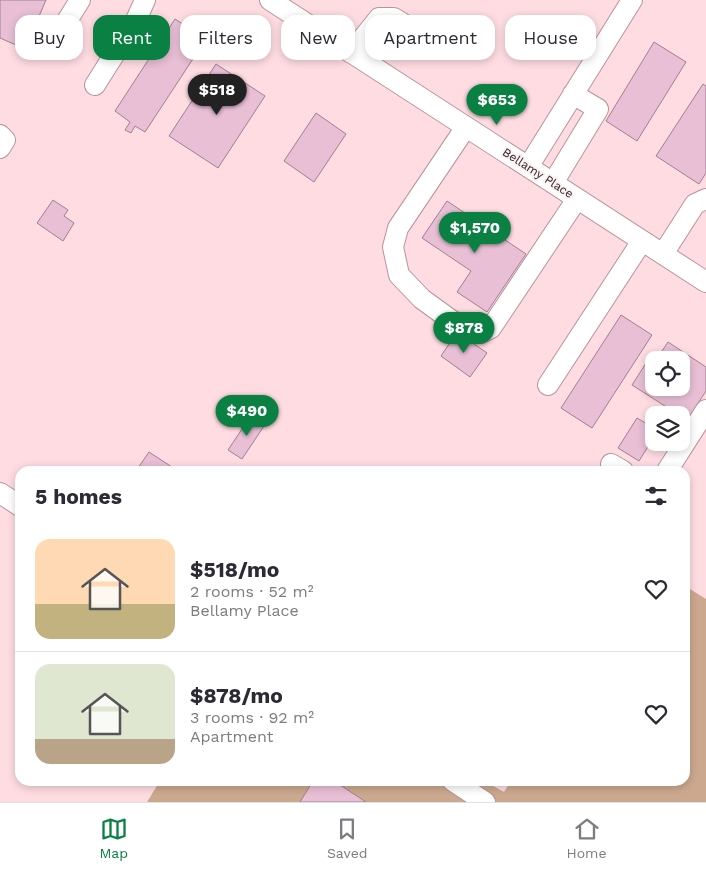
<!DOCTYPE html>
<meta charset="utf-8">
<style>
body{margin:0;font-family:"Work Sans",sans-serif;background:#f7f7f7;color:#2b2b33;height:100vh;display:flex;flex-direction:column;font-size:19px;white-space:nowrap}
*{box-sizing:border-box;margin:0}
p{font-size:16px;color:#7c7c81}
.icon{flex:none;width:28px;height:28px;fill:none;stroke:currentColor;stroke-width:2;stroke-linecap:round;stroke-linejoin:round}
.map{position:relative;flex:1;overflow:hidden}
.details{position:absolute;left:15px;top:466px;width:675px;height:320px;display:flex;flex-direction:column;background:#fff;border-radius:15px;box-shadow:0 2px 8px #0003}
.details>*{flex:none}
.top-card{position:absolute;left:15px;top:15px;width:676px;height:45px;display:flex;gap:10px}
.fabs{position:absolute;left:645px;top:351px;display:grid;gap:10px}
.fabs a{display:grid;place-items:center;width:45px;height:45px;border-radius:10px;background:#fff;box-shadow:0 2px 8px #0003;font-size:25px}
.price{position:absolute;translate:-50% -42px;padding:0 11px;border-radius:18px;background:#0b8043;color:#fff;font-size:16px;line-height:32px;filter:drop-shadow(0 1px 2px #0008)}
.price::after{content:'';position:absolute;left:50%;top:30px;width:15px;height:11px;margin-left:-8px;background:inherit;clip-path:polygon(0 0,100% 0,50% 100%)}
.price.active{background:#222;color:#fff}
ul{padding:0;list-style:none}
li{display:flex;align-items:center;gap:15px;height:125px;padding:0 20px}
li+li{border-top:1px solid #e1e1e2}
li span{display:grid;place-items:center;flex:none;width:140px;height:100px;border-radius:15px;color:#555}
li>.icon{margin-inline-start:auto}
span .icon{width:60px;height:60px;fill:#fffc;stroke-width:1}
li b{font-size:21px}
h2{display:flex;justify-content:space-between;align-items:center;height:60px;padding:0 20px;font-size:21px}
.chip{padding:0 18px;border-radius:15px;background:#fff;box-shadow:0 2px 8px #0003;font-size:18px;line-height:45px}
.chip.active{background:#0b8043;color:#fff}
.tabs{display:flex;justify-content:space-around;align-items:center;height:70px;border-top:1px solid #e1e1e2;background:#fff;font-size:14px;color:#7c7c81}
.tabs a{display:grid;justify-items:center;gap:2px}
.tabs .active{color:#0b8043}
.map>svg:first-child{display:block}
.forest{fill:#cca88f}
.building{fill:#e8bfd5;stroke:#a07f91}
.lines{fill:none;stroke-linecap:round;stroke-linejoin:round}
.minor-casing{stroke:#ba9399;stroke-width:22}
.minor{stroke:#fff;stroke-width:20}
.labels{text-anchor:middle;stroke-width:4;stroke-linejoin:round;paint-order:stroke}
.street-label{font-size:12px;fill:#332426;stroke:#faf1f2}
</style>
<div class="map">
<svg width="706" height="802" viewBox="0 0 706 802">
<rect width="100%" height="100%" fill="#fedce1"/>
<path class="forest" d="M685 586 706 599V802H147L160 781H484L504 792 511 781H685Z"/>
<path class="building" d="M0 0H46L25 49 0 38Z
M175 19 206 39 145 132 135 126 131 133 125 130 130 122 115 111Z
M654 42 686 62 637 141 606 121Z
M216 64 265 96 218 168 169 136Z
M703 84 706 86V173L699 184 656 156Z
M316 113 346 134 314 182 284 161Z
M53 200 68 210 64 216 74 223 63 241 37 223Z
M447 201 526 254 487 312 457 292 471 271 422 238Z
M621 315 652 335 592 428 561 408Z
M457 332 487 353 470 377 441 356Z
M668 342 706 367V391L687 420 681 417V415H679L632 385 650 357 654 360V388H681V360H656Z
M252 414 266 423 242 459 228 450Z
M637 418 654 428V437L639 461 618 448Z
M149 452 178 471H136Z
M313 781H334L366 802H300Z"/>
<g class="lines">
<g class="minor-casing">
<path id="minor" d="M270 0 706 282
M57 37 80 0
M351 53 379 18H394L426 38
M95 85 136 20 145 0
M466 127 398 228 393 247 399 275 422 299 451 320 470 330 481 333 491 328 577 199
M0 135 5 140 0 148
M528 167 632 0
M553 183 598 109 573 94
M663 254 695 204 706 199
M548 385 642 241
M611 464 623 471
M667 471 706 410
M0 493 20 506
M453 781 485 802"/>
</g>
<use href="#minor" class="minor"/>
</g>
<g class="labels">
<g class="street-label">
<text transform="translate(538 173) rotate(33)" y="4">Bellamy Place</text>
</g>
</g>
</svg>
<div class="fabs">
<a><svg class="icon" aria-label="locate" viewBox="0 0 24 24"><circle cx="12" cy="12" r="6"/><path d="M12 2v4M12 18v4M2 12h4M18 12h4"/></svg></a>
<a><svg class="icon" aria-label="layers" viewBox="0 0 24 24"><path d="M12 4l9 5-9 5-9-5zM3 14l9 5 9-5"/></svg></a>
</div>
<b class="price active" style="left:217px;top:116px">$518</b>
<b class="price" style="left:497px;top:126px">$653</b>
<b class="price" style="left:475px;top:254px">$1,570</b>
<b class="price" style="left:464px;top:354px">$878</b>
<b class="price" style="left:247px;top:437px">$490</b>
<div class="top-card">
<a class="chip">Buy</a>
<a class="chip active">Rent</a>
<a class="chip">Filters</a>
<a class="chip">New</a>
<a class="chip">Apartment</a>
<a class="chip">House</a>
</div>
<section class="details">
<h2>5 homes<svg class="icon" aria-label="filters" viewBox="0 0 24 24"><path d="M4 7h16M4 17h16"/><circle cx="9" cy="7" r="2"/><circle cx="15" cy="17" r="2"/></svg></h2>
<ul>
<li><span style="background:linear-gradient(#ffd9b3 65%,#c2b280 0)"><svg class="icon" aria-label="home" viewBox="0 0 24 24"><path d="M3 11l9-7 9 7M6 9v11h12V9"/></svg></span><div><b>$518/mo</b><p>2 rooms · 52 m²</p><p>Bellamy Place</p></div><svg class="icon" aria-label="heart" viewBox="0 0 24 24"><path d="M12 20l-8-8c-3-5 5-10 8-4 3-6 11-1 8 4z"/></svg></li>
<li><span style="background:linear-gradient(#dfe7d0 75%,#b9a48a 0)"><svg class="icon" aria-label="home" viewBox="0 0 24 24"><path d="M3 11l9-7 9 7M6 9v11h12V9"/></svg></span><div><b>$878/mo</b><p>3 rooms · 92 m²</p><p>Apartment</p></div><svg class="icon" aria-label="heart" viewBox="0 0 24 24"><path d="M12 20l-8-8c-3-5 5-10 8-4 3-6 11-1 8 4z"/></svg></li>
</ul>
</section>
</div>
<nav class="tabs">
<a class="active"><svg class="icon" aria-label="map" viewBox="0 0 24 24"><path d="M3 6l6-2 6 2 6-2v14l-6 2-6-2-6 2zM9 4v14M15 6v14"/></svg>Map</a>
<a><svg class="icon" aria-label="saved" viewBox="0 0 24 24"><path d="M7 4h10v16l-5-4-5 4z"/></svg>Saved</a>
<a><svg class="icon" aria-label="home" viewBox="0 0 24 24"><path d="M3 11l9-7 9 7M6 9v11h12V9"/></svg>Home</a>
</nav>
